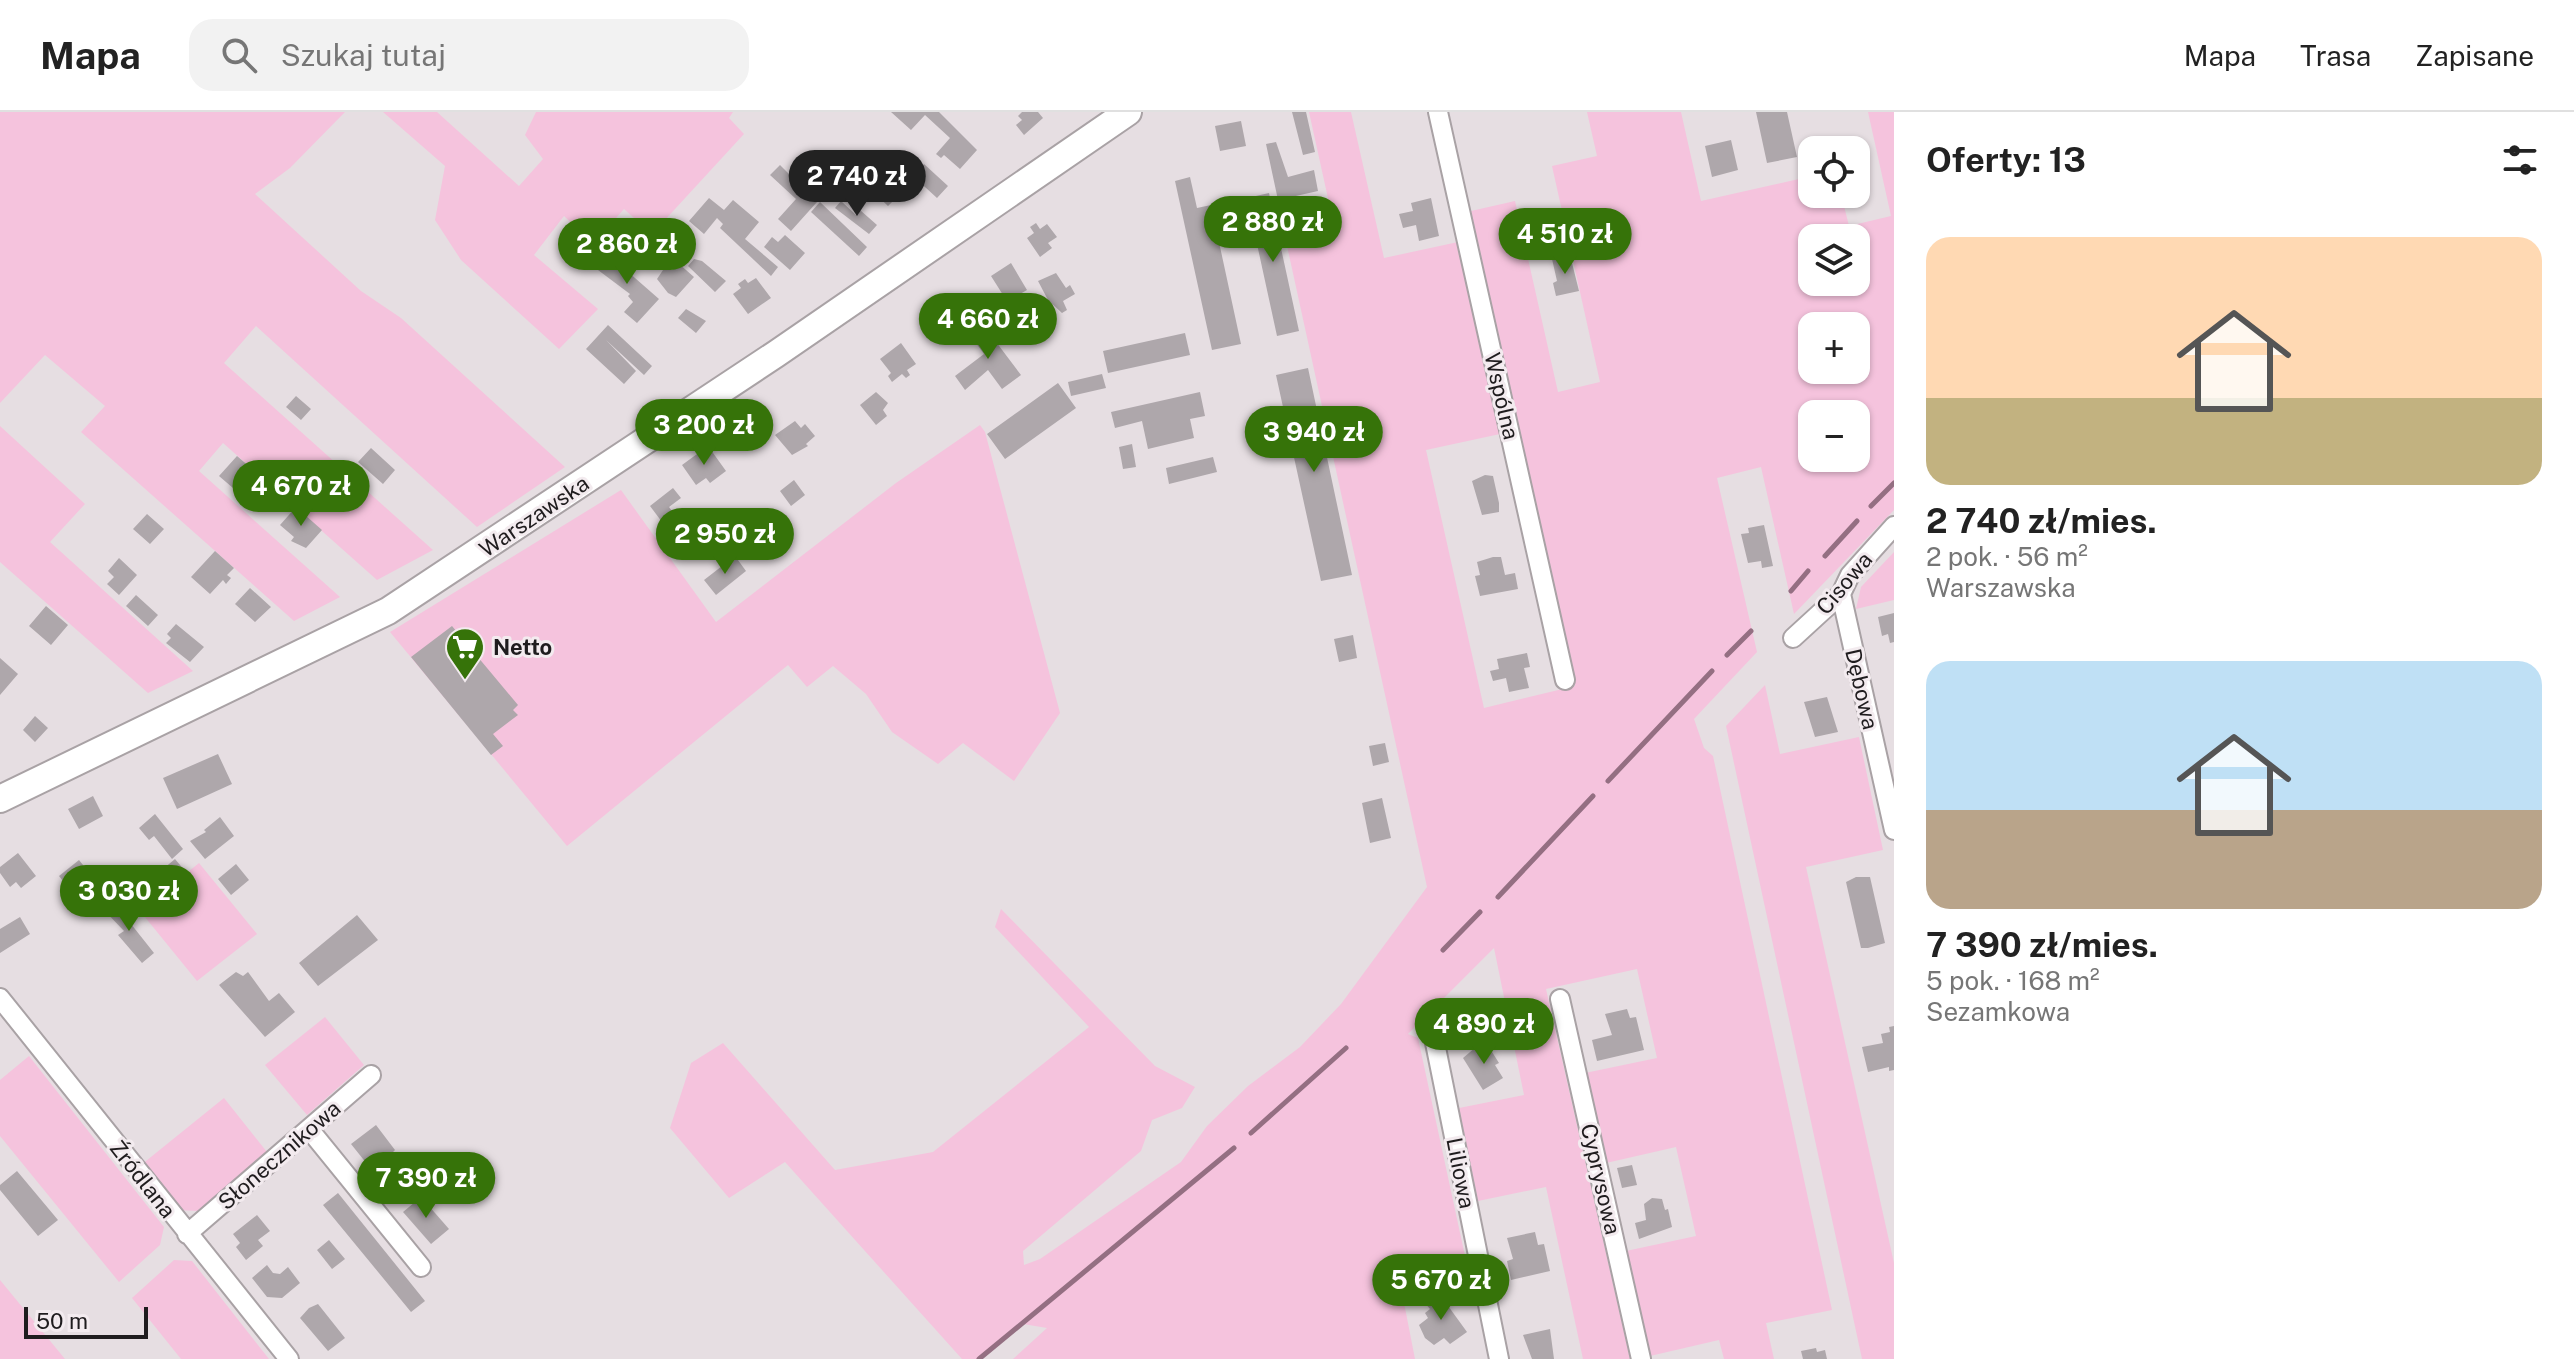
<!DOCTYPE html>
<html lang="pl">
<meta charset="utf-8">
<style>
body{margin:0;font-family:"Public Sans",sans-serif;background:#f2f2f2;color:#222;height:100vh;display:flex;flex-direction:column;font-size:30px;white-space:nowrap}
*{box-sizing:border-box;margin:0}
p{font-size:26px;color:#767676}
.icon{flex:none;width:44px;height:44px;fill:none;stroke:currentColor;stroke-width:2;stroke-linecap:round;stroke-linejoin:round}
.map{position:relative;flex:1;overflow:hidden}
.details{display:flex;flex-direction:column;background:#fff;width:680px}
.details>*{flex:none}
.buttons{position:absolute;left:1798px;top:24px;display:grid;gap:16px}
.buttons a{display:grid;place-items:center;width:72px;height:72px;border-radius:16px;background:#fff;box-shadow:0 2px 6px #0004;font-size:40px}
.scale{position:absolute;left:24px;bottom:20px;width:124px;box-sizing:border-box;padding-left:8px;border:4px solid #1f1c1e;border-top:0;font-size:22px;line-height:28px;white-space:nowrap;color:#1f1c1e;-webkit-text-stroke:6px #f3ebef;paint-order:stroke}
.price{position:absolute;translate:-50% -68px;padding:0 18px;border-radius:28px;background:#367309;color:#fff;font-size:26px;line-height:52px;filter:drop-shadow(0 2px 4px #0008)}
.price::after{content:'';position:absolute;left:50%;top:48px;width:24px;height:18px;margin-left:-12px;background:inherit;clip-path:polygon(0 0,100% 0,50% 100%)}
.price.active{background:#222;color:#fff}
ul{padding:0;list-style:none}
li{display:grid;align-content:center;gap:16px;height:424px;padding:0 32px}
li span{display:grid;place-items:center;height:248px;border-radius:24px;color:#555}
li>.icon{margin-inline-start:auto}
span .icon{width:144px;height:144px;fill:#fffc;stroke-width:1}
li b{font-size:34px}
h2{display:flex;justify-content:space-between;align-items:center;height:96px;padding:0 32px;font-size:34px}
header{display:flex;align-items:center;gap:48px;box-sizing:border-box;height:112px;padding:0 40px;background:#fff;border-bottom:2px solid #e0e0e0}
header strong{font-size:38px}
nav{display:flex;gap:44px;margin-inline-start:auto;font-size:28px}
.search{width:560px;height:72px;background:#f2f2f2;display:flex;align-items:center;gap:20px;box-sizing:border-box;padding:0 28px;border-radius:24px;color:#767676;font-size:30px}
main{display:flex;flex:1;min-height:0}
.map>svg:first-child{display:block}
.green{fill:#f5c3dd;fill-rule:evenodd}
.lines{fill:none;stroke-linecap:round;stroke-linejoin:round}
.stream{stroke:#946f82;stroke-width:5}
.building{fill:#aea7ab}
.minor-casing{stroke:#a9a2a5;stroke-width:22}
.secondary-casing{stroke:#a9a2a5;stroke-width:30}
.minor{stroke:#fff;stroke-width:18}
.secondary{stroke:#fff;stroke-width:26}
.labels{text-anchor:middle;stroke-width:6;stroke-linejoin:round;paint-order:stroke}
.street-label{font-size:22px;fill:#1f1c1e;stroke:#f3ebef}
.poi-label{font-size:22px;font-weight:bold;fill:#1f1c1e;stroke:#f3ebef;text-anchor:start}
</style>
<header>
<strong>Mapa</strong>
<div class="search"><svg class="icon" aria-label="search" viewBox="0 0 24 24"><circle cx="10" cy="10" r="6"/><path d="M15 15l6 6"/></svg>Szukaj tutaj</div>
<nav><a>Mapa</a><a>Trasa</a><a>Zapisane</a></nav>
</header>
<main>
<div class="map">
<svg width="1894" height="1247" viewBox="0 0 1894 1247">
<rect width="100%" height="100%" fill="#e6dee2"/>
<path class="green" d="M0 0H345L290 56 255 82 361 179 401 206 565 355 477 415 256 214 224 251 433 438 377 468 223 331 199 359 340 485 294 509 81 320 105 294 45 243 0 291Z
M383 0H437L519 74 543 47 525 23 536 0H733L729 6 744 22 652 122 624 97 593 132 564 104 534 143 598 197 559 237 461 148 435 108 445 54Z
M1309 0H1351L1384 146 1458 130 1500 322 1426 338 1484 596 1575 574 1471 99 1515 89 1558 280 1600 270 1552 54 1597 44 1587 0H1681L1701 89 1812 64V82H1841L1849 114 1891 104 1868 0H1894V398L1794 502 1761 355 1717 366 1757 540 1694 607 1704 636 1713 644 1832 1198 1766 1211 1774 1247H1724L1719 1228 1650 1244 1626 1139 1696 1124 1676 1035 1606 1051 1585 961 1657 946 1637 857 1546 877 1630 1247H1583L1546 1075 1478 1089 1459 996 1524 983 1494 836 1408 922 1418 926 1465 1144 1398 1160 1415 1247H1013L1047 1216 1023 1212 979 1247H962L785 1050 729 1086 670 1016 691 951 723 931 835 1058 933 1040 1089 915 995 815 1001 797 1155 954 1195 975 1182 996 1152 1008 1141 1039 1023 1139 1024 1153 1040 1147 1181 1050 1207 1014 1248 974 1300 935 1341 892 1427 775 1284 120 1333 109ZM1812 126H1856V170H1812ZM1812 214H1856V258H1812ZM1812 302H1856V346H1812Z
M980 313 985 320 1060 601 1014 669 963 631 938 652 892 620 866 582 833 554 807 575 788 553 567 734 390 520 621 378 716 510 896 371Z
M0 314 85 392 50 430 193 559 148 581 0 450Z
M1894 440V488L1856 497 1861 475Z
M1765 573 1780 642 1859 625 1883 738 1806 755 1894 1151V1247H1862L1726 614Z
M199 751 257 822 197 869 140 799Z
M325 905 364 953 307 1003 265 953Z
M29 944 164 1115 160 1133 119 1170 0 1024V968Z
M224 986 267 1040 198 1099 177 1098 141 1053Z
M174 1148 192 1149 269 1247H181L132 1186Z
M0 1168 65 1247H0Z"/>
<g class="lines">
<path class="stream" d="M1871 394 1894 371
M1825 444 1857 409
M1791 479 1808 459
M1727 543 1751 519
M1608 669 1712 559
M1498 785 1593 684
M1443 838 1480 800
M1251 1021 1346 936
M979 1247 1234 1036"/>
</g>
<path class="building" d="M891 0H939L977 38 960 57 944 43 941 46 936 42 950 26 925 3 911 18Z
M1022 0H1038L1043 6 1024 23 1016 13 1022 8 1018 4Z
M1292 0H1306L1315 40 1303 43Z
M1756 0H1787L1797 45 1767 51Z
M1241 9 1246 34 1220 39 1215 14Z
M1731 28 1738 58 1712 65 1705 34Z
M1276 30 1288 65 1314 58 1318 79 1278 88 1266 32Z
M924 52 948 74 937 86 913 64Z
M780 53 817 90 791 119 778 107 796 87 770 63Z
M890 55 909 72 892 86 894 88 888 94 870 77 876 70 878 72 881 69 879 67Z
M1190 65 1197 96 1211 93 1241 232 1212 238 1175 69Z
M1269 81 1299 219 1277 224 1247 86Z
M709 86 724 98 733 88 759 110 745 127 778 155 771 164 720 116 723 112 717 106 704 122 689 109Z
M1431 86 1439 124 1419 129 1416 113 1403 116 1399 102 1413 99 1411 91Z
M841 89 856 103 860 98 877 113 869 122 835 96Z
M820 90 867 135 859 144 811 100Z
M1036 111 1040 117 1047 112 1057 125 1048 131 1052 136 1040 145 1027 126 1034 121 1030 115Z
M785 123 805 141 790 158 764 135 772 125 778 130Z
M603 138 659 187 637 211 624 200 633 190 628 184 630 182 590 152Z
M1570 143 1579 179 1556 184 1553 171 1557 169 1552 147Z
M694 147 702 149 726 169 715 180 688 154Z
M678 151 694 165 676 185 668 181 657 167 665 155 672 158Z
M1011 151 1027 178 1020 182 1022 186 1010 194 991 164Z
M1056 161 1066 176 1070 173 1075 182 1063 189 1067 198 1062 201 1048 188 1038 169Z
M756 166 771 186 748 202 733 182 741 176 738 172 745 167 748 171Z
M948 191 964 214 956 219 959 225 954 229 949 224 942 230 926 207Z
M686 197 706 209 696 221 678 206Z
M981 210 1021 263 1002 277 988 258 965 278 955 264 984 242 968 220Z
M608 213 652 254 644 263 606 228 636 259 624 272 586 237Z
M1185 221 1190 243 1108 261 1103 239Z
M901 231 916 252 907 258 910 263 906 266 902 262 892 270 888 264 891 261 880 247Z
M1308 256 1352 463 1321 469 1276 263Z
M1102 262 1106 276 1071 284 1068 270Z
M1058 271 1076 296 1005 347 987 322Z
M876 280 888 291 883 298 887 304 876 313 860 293Z
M1200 280 1205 304 1190 307 1194 326 1148 337 1142 309 1115 316 1111 300Z
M296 284 311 297 301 308 286 295Z
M795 309 801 316 805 312 815 324 806 332 808 334 792 343 775 323Z
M1132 332 1136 355 1123 357 1119 335Z
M708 334 726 359 710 371 706 366 696 373 682 353Z
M371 336 395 358 383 372 358 350Z
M237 344 251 356 233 376 219 364Z
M1213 345 1217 360 1169 372 1166 356Z
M1485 363 1493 364 1499 391V400L1482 403 1472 369Z
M794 368 805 383 791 394 780 379Z
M673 376 681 386 669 395 698 433 686 442 650 394Z
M296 395 322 418 306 436 291 429 294 425 280 413Z
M147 402 164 417 150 432 133 417Z
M1764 413 1773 454 1762 456 1761 449 1748 451 1741 422 1749 421 1748 416Z
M215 439 234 456 227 463 231 466 226 472 223 468 210 482 191 465Z
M735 444 746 459 716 483 704 468Z
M1493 445H1501L1505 463 1515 461 1518 477 1480 484 1475 464 1480 463 1477 450Z
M119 446 137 463 119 483 107 472 114 465 108 459Z
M250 476 271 495 255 510 235 492Z
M136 483 158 503 148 514 126 494Z
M46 494 68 513 51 533 29 514Z
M1894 501V530L1890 531 1888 522 1882 524 1878 505Z
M176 512 204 535 190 550 166 531 171 526 167 522Z
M452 514 518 593 513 598 518 603 493 622 503 634 491 643 411 545Z
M1353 523 1357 546 1339 550 1334 527Z
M1527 541 1530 555 1524 556 1529 576 1509 580 1506 566 1493 569 1490 559 1499 557 1497 547Z
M0 546 18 562 0 583Z
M1827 585 1838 620 1815 625 1804 590Z
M35 604 48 616 35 630 23 618Z
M1385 631 1389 650 1373 654 1369 634Z
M218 642 232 672 177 697 163 666Z
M93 684 103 704 79 717 68 697Z
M1382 686 1391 726 1370 731 1362 691Z
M155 702 183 737 172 747 154 724 149 728 139 716Z
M220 705 234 724 205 747 190 729 206 720 204 718Z
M18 741 36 764 21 776 16 770 10 775 0 761V755Z
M175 747 185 759 160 779 151 767Z
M79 748 95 768 87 774 91 779 79 789 59 764Z
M236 752 249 768 231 783 218 767Z
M1856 765H1870L1885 831 1868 836H1861L1846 770Z
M112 788 154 841 142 851 118 823 124 819 102 796Z
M357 803 378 828 318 874 299 851Z
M20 805 30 822 0 841V817Z
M236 860 243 864 248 860 269 889 279 881 295 900 265 925 219 873Z
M1627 897 1630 906 1636 905 1644 938 1597 949 1592 928 1612 923 1605 902Z
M1894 914V958L1889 959V955L1868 960 1862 935 1883 931 1881 922 1890 920 1889 915Z
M1487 932 1499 951 1495 953 1503 966 1483 978 1463 946 1476 935Z
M376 1013 395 1038 392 1041 401 1052 383 1066 374 1055 371 1057 351 1032Z
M1632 1053 1637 1073 1622 1076 1617 1056Z
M17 1059 58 1108 38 1124 0 1078V1073Z
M338 1081 425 1189 411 1200 323 1093Z
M421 1085 449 1117 431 1132 403 1100Z
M1652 1086 1662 1087 1665 1098 1668 1097 1672 1115 1639 1127 1635 1111 1646 1108 1644 1092Z
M257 1103 270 1119 258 1128 263 1134 246 1148 236 1135 240 1131 233 1122Z
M1535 1120 1538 1133 1544 1132 1550 1159 1511 1168 1507 1149 1513 1147 1507 1126Z
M329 1128 345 1147 332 1157 317 1138Z
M267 1153 273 1161 280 1162 288 1155 300 1171 282 1186 267 1185 252 1166Z
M1452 1155 1456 1171 1434 1176 1430 1160Z
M1438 1180 1467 1220 1450 1232 1444 1226 1434 1233 1425 1226 1419 1213 1428 1206 1425 1201 1430 1197 1424 1190Z
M318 1192 345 1226 328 1239 300 1206 309 1196Z
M1550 1217 1554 1247H1532L1523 1223Z
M1816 1236 1817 1240 1825 1238 1827 1247H1803L1801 1239Z"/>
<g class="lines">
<g class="minor-casing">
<path id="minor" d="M1438 0 1565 568
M1841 482 1894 718
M1793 526 1841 482 1850 463 1894 414
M0 886 289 1247
M1560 887 1641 1247
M1433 921 1499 1247
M309 1017 421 1155
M187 1122 371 963"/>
</g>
<g class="secondary-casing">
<path id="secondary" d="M0 687 388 499 776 242 1128 0"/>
</g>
<use href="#minor" class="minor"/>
<use href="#secondary" class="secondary"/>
</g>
<defs>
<g id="supermarket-pin" transform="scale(2)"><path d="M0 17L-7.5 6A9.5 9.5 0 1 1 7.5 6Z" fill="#367309" stroke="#f3ebef"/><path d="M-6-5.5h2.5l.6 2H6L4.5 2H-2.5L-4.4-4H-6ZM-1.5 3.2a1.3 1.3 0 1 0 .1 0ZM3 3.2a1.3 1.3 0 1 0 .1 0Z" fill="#fff"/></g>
</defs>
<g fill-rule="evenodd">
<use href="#supermarket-pin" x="465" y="535"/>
</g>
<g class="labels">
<g class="street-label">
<text transform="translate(1502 284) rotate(77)" y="8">Wspólna</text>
<text transform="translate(534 404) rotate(-34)" y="8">Warszawska</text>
<text transform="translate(1844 471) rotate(-50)" y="8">Cisowa</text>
<text transform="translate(1862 577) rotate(77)" y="8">Dębowa</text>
<text transform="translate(279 1043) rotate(-41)" y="8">Słonecznikowa</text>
<text transform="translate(1461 1061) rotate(79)" y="8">Liliowa</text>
<text transform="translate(143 1067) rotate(52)" y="8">Źródlana</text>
<text transform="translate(1601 1067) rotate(77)" y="8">Cyprysowa</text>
</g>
<g class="poi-label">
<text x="493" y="543">Netto</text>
</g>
</g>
</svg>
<div class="buttons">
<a><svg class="icon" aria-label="locate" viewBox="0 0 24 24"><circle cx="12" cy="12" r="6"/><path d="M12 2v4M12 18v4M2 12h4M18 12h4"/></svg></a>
<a><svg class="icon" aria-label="layers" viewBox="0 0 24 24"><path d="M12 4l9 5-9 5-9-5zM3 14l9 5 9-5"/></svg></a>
<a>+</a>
<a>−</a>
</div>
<div class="scale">50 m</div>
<b class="price active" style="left:857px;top:106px">2 740 zł</b>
<b class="price" style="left:1273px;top:152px">2 880 zł</b>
<b class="price" style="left:1565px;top:164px">4 510 zł</b>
<b class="price" style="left:627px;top:174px">2 860 zł</b>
<b class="price" style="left:988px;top:249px">4 660 zł</b>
<b class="price" style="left:704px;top:355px">3 200 zł</b>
<b class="price" style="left:1314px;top:362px">3 940 zł</b>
<b class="price" style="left:301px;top:416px">4 670 zł</b>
<b class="price" style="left:725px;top:464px">2 950 zł</b>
<b class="price" style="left:129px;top:821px">3 030 zł</b>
<b class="price" style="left:1484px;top:954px">4 890 zł</b>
<b class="price" style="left:426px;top:1108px">7 390 zł</b>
<b class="price" style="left:1441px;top:1210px">5 670 zł</b>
</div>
<section class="details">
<h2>Oferty: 13<svg class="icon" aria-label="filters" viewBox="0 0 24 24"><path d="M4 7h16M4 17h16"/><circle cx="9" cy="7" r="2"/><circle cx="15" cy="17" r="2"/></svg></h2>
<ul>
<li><span style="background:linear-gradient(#ffd9b3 65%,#c2b280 0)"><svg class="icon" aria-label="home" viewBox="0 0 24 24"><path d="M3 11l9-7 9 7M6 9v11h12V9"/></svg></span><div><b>2 740 zł/mies.</b><p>2 pok. · 56 m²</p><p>Warszawska</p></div></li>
<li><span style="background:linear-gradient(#bfe0f5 60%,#b9a48a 0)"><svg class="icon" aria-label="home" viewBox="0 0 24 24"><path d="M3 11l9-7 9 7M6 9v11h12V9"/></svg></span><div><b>7 390 zł/mies.</b><p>5 pok. · 168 m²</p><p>Sezamkowa</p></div></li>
</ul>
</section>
</main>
